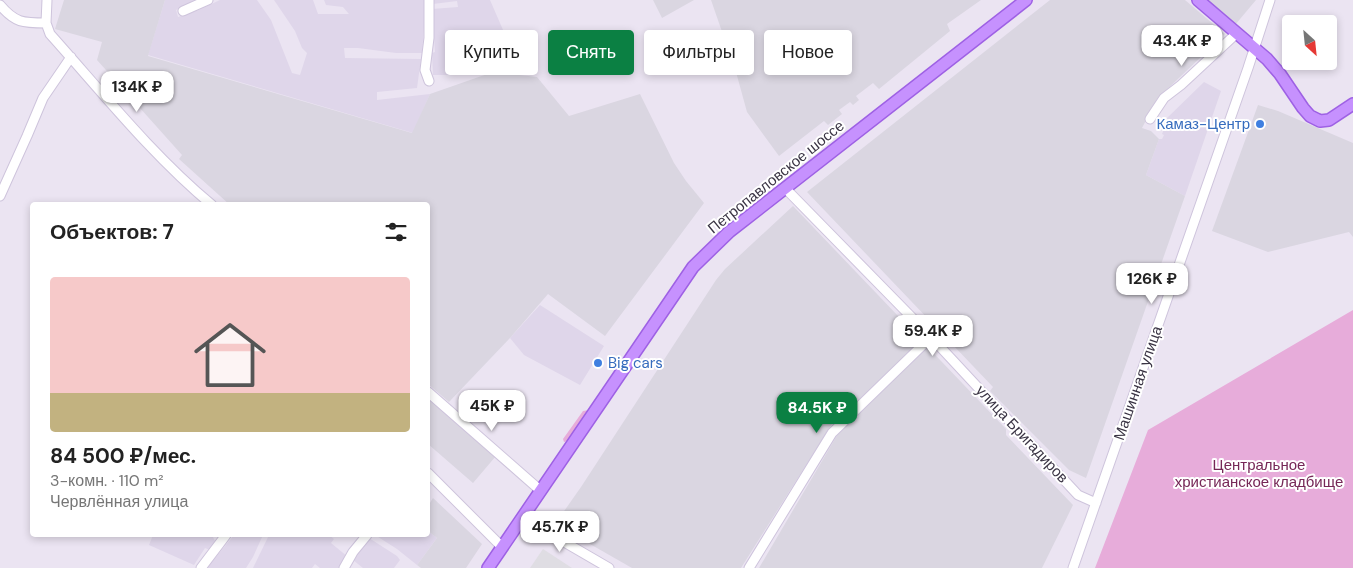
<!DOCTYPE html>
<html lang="ru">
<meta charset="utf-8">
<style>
body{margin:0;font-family:"DM Sans",sans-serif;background:#f6f6f6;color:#222;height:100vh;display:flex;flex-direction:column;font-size:19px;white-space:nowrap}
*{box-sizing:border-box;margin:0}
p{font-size:16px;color:#767676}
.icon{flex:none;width:28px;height:28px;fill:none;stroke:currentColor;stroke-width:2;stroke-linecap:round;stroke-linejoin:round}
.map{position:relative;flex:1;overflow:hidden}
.details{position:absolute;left:30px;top:202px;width:400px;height:335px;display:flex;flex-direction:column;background:#fff;border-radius:5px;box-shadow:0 2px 8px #0003}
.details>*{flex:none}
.hud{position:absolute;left:445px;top:30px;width:475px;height:45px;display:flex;gap:10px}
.needle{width:32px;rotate:153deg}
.buttons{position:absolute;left:1282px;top:15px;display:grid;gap:10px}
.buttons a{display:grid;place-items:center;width:55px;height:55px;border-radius:5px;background:#fff;box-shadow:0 2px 8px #0003;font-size:25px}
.price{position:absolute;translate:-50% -42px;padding:0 11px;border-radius:10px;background:#fff;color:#222;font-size:16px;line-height:32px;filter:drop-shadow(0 1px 2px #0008)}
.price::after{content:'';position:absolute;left:50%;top:30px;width:15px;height:11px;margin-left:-8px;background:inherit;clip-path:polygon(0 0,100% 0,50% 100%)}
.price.current{background:#0b8043;color:#fff}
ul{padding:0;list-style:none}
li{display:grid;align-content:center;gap:10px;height:265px;padding:0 20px}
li+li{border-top:1px solid #e0e0e0}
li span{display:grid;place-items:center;height:155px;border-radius:5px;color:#555}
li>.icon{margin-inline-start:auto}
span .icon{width:90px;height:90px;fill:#fffc;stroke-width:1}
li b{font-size:21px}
h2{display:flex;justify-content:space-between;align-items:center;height:60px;padding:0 20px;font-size:21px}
.tag{padding:0 18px;border-radius:5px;background:#fff;box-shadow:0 2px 8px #0003;font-size:18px;line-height:45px}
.tag.current{background:#0b8043;color:#fff}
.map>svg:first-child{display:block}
.residential{fill:#dfd6ea}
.industrial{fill:#dad6e1}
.green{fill:#e7acda}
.parking{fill:#dfdde3}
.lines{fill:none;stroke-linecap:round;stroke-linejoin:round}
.minor-casing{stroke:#cec4dc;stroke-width:11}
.major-casing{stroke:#9e61e4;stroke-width:14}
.minor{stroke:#fff;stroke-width:9}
.major{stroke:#c691fe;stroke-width:11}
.shop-dot{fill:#3f7fe0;stroke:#fff;stroke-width:2}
.labels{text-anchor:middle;stroke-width:4;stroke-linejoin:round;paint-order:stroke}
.shop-label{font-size:15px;fill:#366cbe;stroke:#fff;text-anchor:end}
.street-label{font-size:15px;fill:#3a3444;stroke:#fff}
.park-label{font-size:15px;fill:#762757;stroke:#fff}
</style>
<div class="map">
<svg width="1353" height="568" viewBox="0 0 1353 568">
<rect width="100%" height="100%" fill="#ebe4f2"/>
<path class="residential" d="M165 0H198L176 10 178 17 199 10 220 0H257L271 20 292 73 300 75 307 53 302 48 295 31 274 0H313L318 14H349L343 7 326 5 324 0H426L422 53H396L358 48H344L345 58 421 59 417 88 377 92V100L430 94 413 133 148 55Z
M433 0H490L513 53 526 51 530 66 525 67 493 63 474 65H469L461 71 448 75H433L432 53 435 52 432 9 458 7 457 1 433 4Z
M1204 82 1221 91 1185 196 1146 175 1159 139H1162L1164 135 1162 134 1164 129 1158 127 1162 118 1166 119Z
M540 305 604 346 580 385 524 355 510 338Z
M428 531 437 538 417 565 397 549 375 535H428Z
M153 535H207L213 537 215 541 210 550 205 548 194 565 149 545Z
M234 535H263L253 557 246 568H207Z
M269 535H329L334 539 331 543 348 557 339 568H320L315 564 312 568H253Z
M369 538 397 556 400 560 394 568H363L353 560Z"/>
<path class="industrial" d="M64 0H165L148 56 412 133 430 94 493 72 537 77 569 116 640 94 674 163 686 181 704 203 605 336 548 294 510 338 449 402 428 384V205H230L179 159 182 155 97 60 102 42 55 29Z
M653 0H694L662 18Z
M711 0H981L947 24 950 31 879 89 873 83 856 96 859 100 853 105 850 102 839 110 842 114 828 125 824 121 779 156 747 112 736 72Z
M1050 0H1185L1225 34 1157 99 1142 128 1151 131 1159 139 1146 175 1185 196 1086 478 1069 470 990 391 993 387 807 192Z
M1206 0H1256L1235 25Z
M1258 105 1278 111 1353 143V237L1349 232 1268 252 1212 231Z
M793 206 1006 429V435L1073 505 1042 568H759L842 427 837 416 741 568H632L555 524 581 487 716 280 725 269Z
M430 400 496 456 473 483 428 444V403Z
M433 498 482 544 466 568H421L417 565 437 538 428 531V506Z"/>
<path class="green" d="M1353 310V568H1095L1148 430Z
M589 410 591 411 568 441 564 442 563 439 583 411Z"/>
<path class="parking" d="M543 549 572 568H530Z"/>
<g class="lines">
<g class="minor-casing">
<path id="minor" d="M47 0 46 23 50 34C102 92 152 155 212 205
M0 5C15 23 23 23 46 23
M183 11 208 0
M429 81 425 70 429 38V0
M1150 119 1164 98 1181 85 1237 33
M785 188 931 337 1078 495 1096 503
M0 196 27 136 43 98 71 57
M428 392 541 491
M428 473 502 547
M523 518 609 568
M201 568 226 535
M344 568 353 552 367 535
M749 568 832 433 931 337
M1073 568 1248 68 1270 0"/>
</g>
<g class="major-casing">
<path id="major" d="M1198 0 1267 59 1280 74 1303 108 1310 116 1320 121 1329 120 1353 104
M488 568 693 267 729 232 1026 0"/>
</g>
<use href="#minor" class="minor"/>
<use href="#major" class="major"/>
</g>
<g class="shop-dot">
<circle cx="1260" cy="124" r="5"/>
<circle cx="598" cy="363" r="5"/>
</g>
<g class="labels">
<g class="shop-label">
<text x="1250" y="129">Камаз-Центр</text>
<text x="608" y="368" text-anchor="start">Big cars</text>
</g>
<g class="street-label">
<text transform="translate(776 177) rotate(-39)" y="5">Петропавловское шоссе</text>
<text transform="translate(1138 383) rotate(-71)" y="5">Машинная улица</text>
<text transform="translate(1022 434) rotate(47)" y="5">улица Бригадиров</text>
</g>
<g class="park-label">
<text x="1259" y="470">Центральное<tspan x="1259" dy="17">христианское кладбище</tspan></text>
</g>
</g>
</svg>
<div class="buttons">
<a><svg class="needle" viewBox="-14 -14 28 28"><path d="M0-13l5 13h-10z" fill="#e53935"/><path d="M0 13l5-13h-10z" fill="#767676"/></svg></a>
</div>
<b class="price" style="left:1182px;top:67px">43.4K ₽</b>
<b class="price" style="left:137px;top:113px">134K ₽</b>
<b class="price" style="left:1152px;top:305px">126K ₽</b>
<b class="price" style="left:933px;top:357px">59.4K ₽</b>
<b class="price" style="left:492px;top:432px">45K ₽</b>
<b class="price current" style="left:817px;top:434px">84.5K ₽</b>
<b class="price" style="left:560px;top:553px">45.7K ₽</b>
<div class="hud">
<a class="tag">Купить</a>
<a class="tag current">Снять</a>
<a class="tag">Фильтры</a>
<a class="tag">Новое</a>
</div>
<section class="details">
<h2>Объектов: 7<svg class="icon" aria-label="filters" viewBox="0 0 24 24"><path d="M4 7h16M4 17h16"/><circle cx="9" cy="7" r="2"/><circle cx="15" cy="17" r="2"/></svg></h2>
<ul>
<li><span style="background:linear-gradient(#f6c9c9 75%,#c2b280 0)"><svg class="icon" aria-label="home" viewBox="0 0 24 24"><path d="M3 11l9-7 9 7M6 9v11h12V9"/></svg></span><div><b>84 500 ₽/мес.</b><p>3-комн. · 110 m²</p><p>Червлённая улица</p></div></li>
</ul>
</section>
</div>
